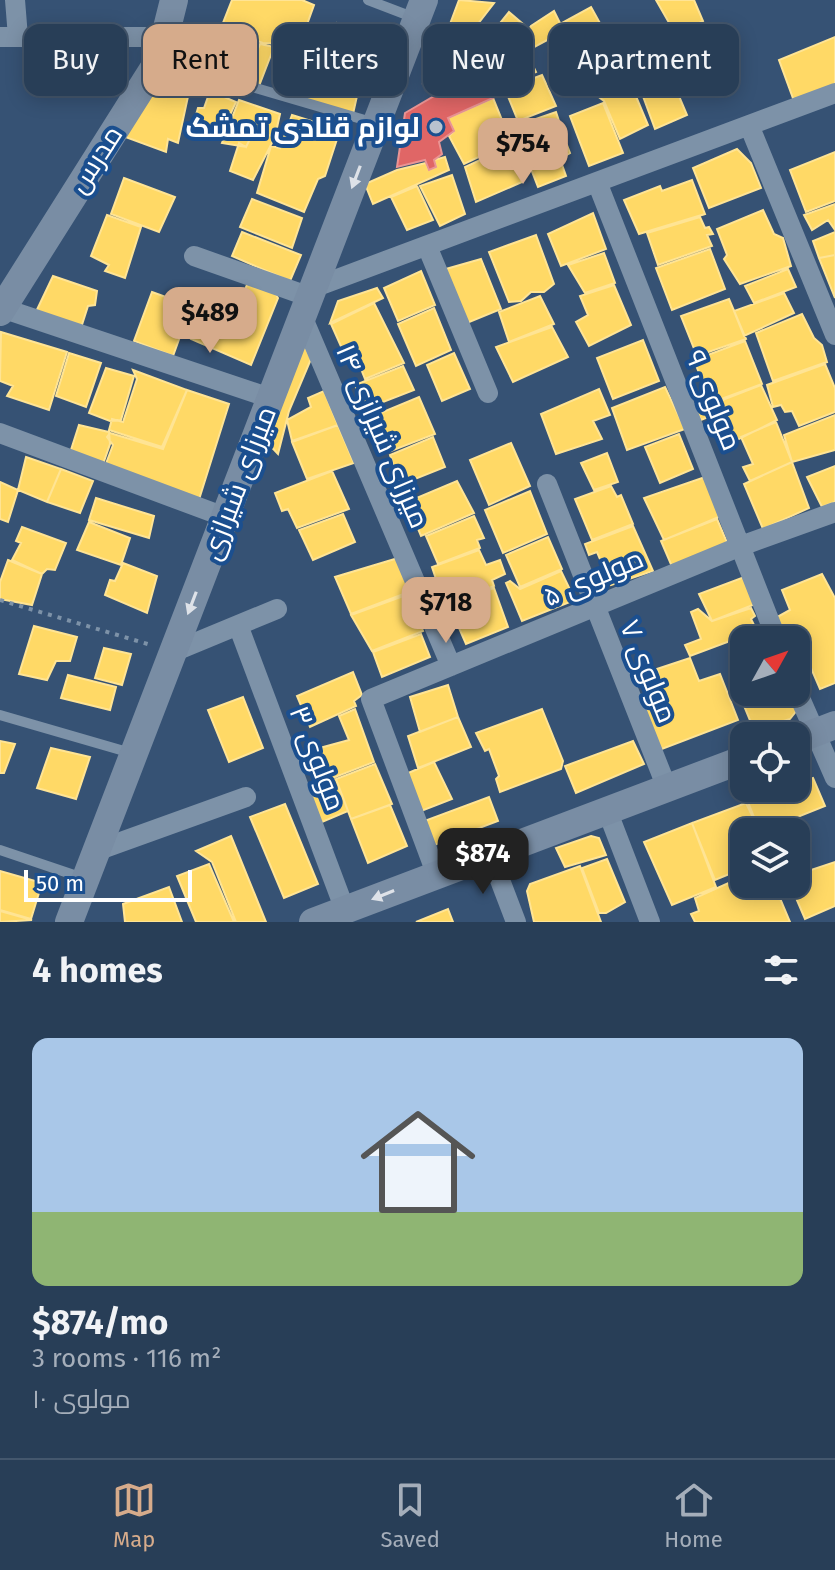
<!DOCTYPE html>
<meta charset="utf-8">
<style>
body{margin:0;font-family:"Fira Sans",Cairo,sans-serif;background:#30455d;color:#f1f3f6;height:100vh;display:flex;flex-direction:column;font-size:30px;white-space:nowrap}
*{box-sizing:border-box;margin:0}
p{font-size:26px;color:#a5aeba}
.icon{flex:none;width:44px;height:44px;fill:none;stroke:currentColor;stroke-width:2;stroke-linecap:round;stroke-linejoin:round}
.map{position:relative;height:922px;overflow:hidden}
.panel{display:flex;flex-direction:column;background:#283e57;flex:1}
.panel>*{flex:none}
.guide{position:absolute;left:24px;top:24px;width:788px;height:72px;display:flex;gap:16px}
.needle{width:52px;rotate:50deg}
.buttons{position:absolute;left:730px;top:626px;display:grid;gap:16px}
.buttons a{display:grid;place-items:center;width:80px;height:80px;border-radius:16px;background:#283e57;box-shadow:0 4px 20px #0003,0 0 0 2px #44576d;font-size:40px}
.scale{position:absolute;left:24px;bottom:20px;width:168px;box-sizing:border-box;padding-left:8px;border:4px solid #fff;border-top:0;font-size:22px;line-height:28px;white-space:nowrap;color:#fff;-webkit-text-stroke:6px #1b4f8f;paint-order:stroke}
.price{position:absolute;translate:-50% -68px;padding:0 18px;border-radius:16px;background:#d6ab8b;color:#111;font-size:26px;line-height:52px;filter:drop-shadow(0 2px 4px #0008)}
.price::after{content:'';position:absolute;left:50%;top:48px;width:24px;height:18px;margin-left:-12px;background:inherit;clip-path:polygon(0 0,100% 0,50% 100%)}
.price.active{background:#222;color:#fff}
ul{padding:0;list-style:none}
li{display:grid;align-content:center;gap:16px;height:424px;padding:0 32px}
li+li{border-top:2px solid #44576d}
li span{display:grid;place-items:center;height:248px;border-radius:16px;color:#555}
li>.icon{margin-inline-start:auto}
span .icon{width:144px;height:144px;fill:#fffc;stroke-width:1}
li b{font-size:34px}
h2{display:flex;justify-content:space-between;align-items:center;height:96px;padding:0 32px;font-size:34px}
.chip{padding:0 28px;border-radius:16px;background:#283e57;box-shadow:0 4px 20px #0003,0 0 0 2px #44576d;font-size:28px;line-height:72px}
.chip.active{background:#d6ab8b;color:#111}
.dock{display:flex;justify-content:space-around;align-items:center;height:112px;border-top:2px solid #44576d;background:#283e57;font-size:22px;color:#a5aeba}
.dock a{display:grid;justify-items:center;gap:4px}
.dock .active{color:#d6ab8b}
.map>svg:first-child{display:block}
.homes{fill:#ffd966;stroke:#ffe494;stroke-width:2}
.shops{fill:#e06666;stroke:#e99494;stroke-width:2}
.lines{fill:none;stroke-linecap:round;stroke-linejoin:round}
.path{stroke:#7d92a8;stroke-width:4;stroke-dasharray:4 6;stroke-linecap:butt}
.lane{stroke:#7d92a8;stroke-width:10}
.street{stroke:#7d92a8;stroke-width:20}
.secondary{stroke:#798da4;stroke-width:28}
.oneway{fill:#dee2e8}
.poi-dot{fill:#b9c2ce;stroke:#1b4f8f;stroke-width:3}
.labels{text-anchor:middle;stroke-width:8;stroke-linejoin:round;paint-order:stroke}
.poi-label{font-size:28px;font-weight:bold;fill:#fff;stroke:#1b4f8f;text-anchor:end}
.street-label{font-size:28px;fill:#fff;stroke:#1b4f8f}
</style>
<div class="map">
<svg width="835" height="922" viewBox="0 0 835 922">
<rect width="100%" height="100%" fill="#365274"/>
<path class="homes" d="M232 0H302L314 5 305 30 285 25 279 44 263 43 221 28Z
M459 0 494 3 464 42 447 32Z
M656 0H694L703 21 676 35Z
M591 7 601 25 570 40 562 23Z
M554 11 564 31 527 51 521 41 531 26Z
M509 12 530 30 503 65 480 48Z
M337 23 367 32 371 44 359 76 321 59Z
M177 28 227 45 219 73 166 56Z
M608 31 624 73 588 85 570 47Z
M835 37V88L794 101 779 60Z
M521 41 536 72 507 84 501 69Z
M260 44 274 47 259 86 219 73 223 59 251 65Z
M315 63 361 78 353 114 302 100Z
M161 67 192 78 178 143 168 139 166 152 120 135Z
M542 75 556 106 518 121 505 89Z
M670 75 687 115 655 129 640 88Z
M630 82 648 125 620 139 604 101 596 95Z
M210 91 236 102 219 139 192 129 198 108H204Z
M493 98 511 142 464 164 449 136 454 131 448 118Z
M239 100 280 114 275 137 254 131 246 147 222 143Z
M603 103 623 153 589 166 570 116Z
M556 112 566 142 532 156 518 125Z
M292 115 340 130 325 176 318 179 304 212 257 193 271 146 280 148Z
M254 131 275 137 253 180 230 171 239 143 246 147Z
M567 145 570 153 560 159 566 176 538 187 526 156 535 159Z
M506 148 522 182 476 202 465 167Z
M737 149 751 163 761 188 709 208 693 168Z
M835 152V201L806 212 790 170Z
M445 157 449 170 373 204 365 184 397 170 426 163 429 170 436 167 434 160Z
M452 175 465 214 440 226 420 186Z
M124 178 175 197 159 232 111 214Z
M692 180 705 214 639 234 624 200 660 186 662 191Z
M417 186 433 220 407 230 391 197Z
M252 199 302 218 292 248 240 227Z
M835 204V230L828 220 812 230 804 215Z
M763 210 774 234 783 238 791 266 740 284 724 259 727 255 717 229Z
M593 213 606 249 561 266 548 234Z
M107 215 141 227 125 278 105 271 109 265 91 256Z
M700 217 705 228 709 227 713 234 707 235 712 246 658 265 647 233Z
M242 232 301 255 290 281 232 256Z
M835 232V255L819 258 813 241Z
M536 235 554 284 544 292H531L521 301 509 302 489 252Z
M710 249 725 289 672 310 656 268Z
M604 253 615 283 585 293 568 265Z
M835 255V298L819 258Z
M481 259 501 309 462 325 439 271Z
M788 269 796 287 754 303 745 286Z
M421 271 435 305 398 321 384 288Z
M53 276 97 291 95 305 88 306 80 331 34 316Z
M250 278 272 288 278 298 251 365 191 339 200 312 220 321 229 299 240 301Z
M614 285 631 325 589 346 576 322 588 315 580 296Z
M377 288 383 298 330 323 338 301Z
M152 292 191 306 173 356 134 341Z
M784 293 794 313 744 336 734 311Z
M540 296 554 324 509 342 499 312Z
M729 299 746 339 697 356 681 316Z
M374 303 404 363 365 379 359 364 349 352 344 353 331 324Z
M434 308 451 350 416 366 398 324Z
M802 314 814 338 822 345 827 362 773 381 756 333Z
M552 327 568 357 513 382 496 347Z
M1 332 67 352 49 410 7 396 13 386 0 381Z
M299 335 311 359 289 411 278 454 261 436Z
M643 340 659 381 613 399 597 358Z
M745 341 762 384 716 401 708 396 694 360Z
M69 353 101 363 86 407 56 396Z
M454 353 470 389 442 401 427 365Z
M825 364 835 388V412L799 426 792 411 785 412 781 405 773 407 767 385Z
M403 366 414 390 365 409 355 385Z
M106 368 134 376 121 420 110 421 89 413Z
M133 370 187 390 162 447 109 430 112 419 123 422 137 379Z
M761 385 777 420 739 439 721 435 713 415 701 420 693 405 706 399 715 403Z
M665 387 685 429 627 450 612 408Z
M599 389 610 415 593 421 602 439 556 454 541 414Z
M187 390 229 404 197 506 104 469 113 445 107 437 110 433 163 449Z
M324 391 338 425 292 441 287 420 311 407 308 398Z
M419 397 435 434 391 451 378 414Z
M835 415V450L792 462 784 435Z
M776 422 792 462 750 481 743 467 753 464 741 437Z
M79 425 109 432 110 444 102 467 69 456Z
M338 425 354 463 307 479 292 442Z
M679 434 693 469 660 483 645 447Z
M433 437 445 467 400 485 390 455Z
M511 443 530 486 489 505 470 460Z
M607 453 618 482 594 490 581 463Z
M26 457 61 469 47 502 18 490Z
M792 462 809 508 763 529 744 484Z
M835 466V502L822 507 807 477Z
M61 469 93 481 80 513 47 502Z
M332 471 349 509 297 528 288 509 282 511 275 493Z
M708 476 726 514 664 540 644 498Z
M457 481 474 513 421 536 407 502Z
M0 482 18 490 8 522 0 519Z
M611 486 617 497 621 495 633 524 592 540 575 499Z
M530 491 547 534 503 553 485 510Z
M96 498 154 516 149 538 89 520Z
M343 514 355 542 313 560 299 530Z
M474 516 484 538 477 540 480 548 438 564 426 536Z
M717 519 729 547 673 569 661 541Z
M89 522 130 538 121 565 77 550Z
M633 526 653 571 611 585 597 552 589 555 585 544Z
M22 527 66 543 55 570 47 569 42 574 12 560 21 543 16 541Z
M548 537 562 569 520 587 506 555Z
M479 550 486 565 500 560 505 574 492 580 494 586 445 606 432 567Z
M398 558 409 592 351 614 335 577Z
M8 560 42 574 32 605 0 599V582Z
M123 563 157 576 147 613 105 595 110 580 115 581Z
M561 571 575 600 522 621 506 583 510 581 520 589Z
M822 574 835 598V683L820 689 802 647 796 649V640H777L770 621 790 610 782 590Z
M747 576 758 603 712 621 699 594Z
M494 588 508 627 466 644 449 605Z
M409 594 423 631 372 651 351 615Z
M751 608 755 616 751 619 757 631 690 656 685 645 701 639 691 612 698 609 712 621Z
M34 626 77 637 70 661H56L47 680 19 674Z
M421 634 430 657 382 677 373 652Z
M104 648 131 654 122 685 95 678Z
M690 658 699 681 720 674 738 720 654 752 636 705 663 692 657 669Z
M353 672 362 695 354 701 356 706 310 727 297 696Z
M68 675 116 687 110 710 61 698Z
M744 675V692H791L797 710 790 719 754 730 733 679Z
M448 685 458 717 420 732 410 697Z
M243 697 263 748 229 762 208 710Z
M355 709 374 762 325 781 316 749 349 740 339 716Z
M542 709 563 761 561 769 500 792 496 779 499 776 489 749 485 751 476 733Z
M458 717 471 747 418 768 408 736Z
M0 741 15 744 4 773H0Z
M633 741 644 764 576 793 565 766Z
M51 748 90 757 76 799 37 788Z
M434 762 452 799 416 813 401 776Z
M375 764 392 804 351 819 336 779Z
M813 778 825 806 760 832 748 802 763 796 760 788H796V784Z
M336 779 348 811 315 825 303 792Z
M489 797 498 821 429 847 419 823Z
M746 803 760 832H744V868L715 880 692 823Z
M285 804 318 884 284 898 250 817Z
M390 805 407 846 368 863 351 819Z
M692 823 716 887 672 905 644 842Z
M231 836 266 922H236L212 862 196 851Z
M591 836 599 838 606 855 565 867 556 848Z
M607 859 625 902 606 913H599L582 868Z
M835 862V906L805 919 790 884H796V875Z
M209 864 234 922H196L177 876Z
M580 866 601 922H534L527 891 530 884Z
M0 871 42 883 31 919 0 910Z
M744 876V884H774L790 922H695L691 914 699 911 695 898Z
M169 887 182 922H125L123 904Z
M448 909 453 922H416Z
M0 911 32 920 0 922Z"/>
<path class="shops" d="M463 64 472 80 482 76 493 98 448 118 454 131 439 142 442 154 434 160 436 167 429 170 425 160 397 167 405 113 434 96 423 84Z"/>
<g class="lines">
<path class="path" d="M0 600 151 645"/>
<path class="lane" d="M368 0 415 18
M160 60 375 123
M0 715 131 753
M0 850 83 878"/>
<path class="street" d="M15 0 18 37
M0 37H165
M749 125 835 335
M597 182 777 640
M427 246 488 393
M194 256 310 297
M313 288 835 93
M2 308 270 398
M302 316 451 666
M0 433 225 517
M547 484 667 788
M238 625 345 910
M173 652 277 609
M796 689 835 778
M607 810 650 922
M96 851 246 797
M490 854 516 922
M436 873 371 699 741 546 835 512"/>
<path class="secondary" d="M0 312 159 60 174 0
M796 740 835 725
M69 922 424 0
M313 922 744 759"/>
</g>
<defs><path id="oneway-solid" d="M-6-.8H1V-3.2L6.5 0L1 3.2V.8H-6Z" transform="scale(2)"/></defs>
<g class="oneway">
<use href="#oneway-solid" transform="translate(356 177) rotate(111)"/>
<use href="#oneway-solid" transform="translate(192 603) rotate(111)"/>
<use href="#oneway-solid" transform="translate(383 895) rotate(158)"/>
</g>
<circle class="poi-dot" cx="436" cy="127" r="8"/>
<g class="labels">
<g class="poi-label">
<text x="420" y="137">لوازم قنادی تمشک</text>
</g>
<g class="street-label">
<text transform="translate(95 159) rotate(-57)" y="10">مدرس</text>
<text transform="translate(714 400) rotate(68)" y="10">مولوی ۹</text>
<text transform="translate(383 436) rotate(67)" y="10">میرزای شیرازی ۱۴</text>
<text transform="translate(238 483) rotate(-69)" y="10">میرزای شیرازی</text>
<text transform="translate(593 577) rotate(-23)" y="10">مولوی ۵</text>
<text transform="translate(649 671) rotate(68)" y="10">مولوی ۷</text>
<text transform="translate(318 758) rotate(69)" y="10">مولوی ۳</text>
</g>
</g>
</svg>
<div class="buttons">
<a><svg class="needle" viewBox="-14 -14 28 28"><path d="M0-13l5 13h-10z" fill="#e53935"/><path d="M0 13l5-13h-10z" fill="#a5aeba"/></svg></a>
<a><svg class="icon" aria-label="locate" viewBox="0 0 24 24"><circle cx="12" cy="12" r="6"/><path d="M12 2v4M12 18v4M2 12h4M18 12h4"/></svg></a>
<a><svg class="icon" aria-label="layers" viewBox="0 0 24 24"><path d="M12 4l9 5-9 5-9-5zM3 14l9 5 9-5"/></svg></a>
</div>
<div class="scale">50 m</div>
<b class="price" style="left:523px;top:186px">$754</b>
<b class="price" style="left:210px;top:355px">$489</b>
<b class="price" style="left:446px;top:645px">$718</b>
<b class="price active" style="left:483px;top:896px">$874</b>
<div class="guide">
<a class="chip">Buy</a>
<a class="chip active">Rent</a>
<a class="chip">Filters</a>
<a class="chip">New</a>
<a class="chip">Apartment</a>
</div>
</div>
<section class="panel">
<h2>4 homes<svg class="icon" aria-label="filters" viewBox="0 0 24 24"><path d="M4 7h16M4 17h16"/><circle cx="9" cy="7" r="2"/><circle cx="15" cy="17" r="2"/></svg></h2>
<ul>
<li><span style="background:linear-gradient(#a9c7e8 70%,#8fb573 0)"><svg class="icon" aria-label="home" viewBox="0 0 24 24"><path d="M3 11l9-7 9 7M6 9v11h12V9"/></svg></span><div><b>$874/mo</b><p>3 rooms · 116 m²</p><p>مولوی ۱۰</p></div></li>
</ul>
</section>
<nav class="dock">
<a class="active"><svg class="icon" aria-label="map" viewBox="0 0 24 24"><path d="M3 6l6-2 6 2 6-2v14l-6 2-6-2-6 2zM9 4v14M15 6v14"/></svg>Map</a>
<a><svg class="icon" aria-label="saved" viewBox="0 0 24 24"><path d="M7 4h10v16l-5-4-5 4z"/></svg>Saved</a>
<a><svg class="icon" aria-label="home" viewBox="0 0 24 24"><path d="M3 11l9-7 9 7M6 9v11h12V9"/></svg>Home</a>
</nav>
